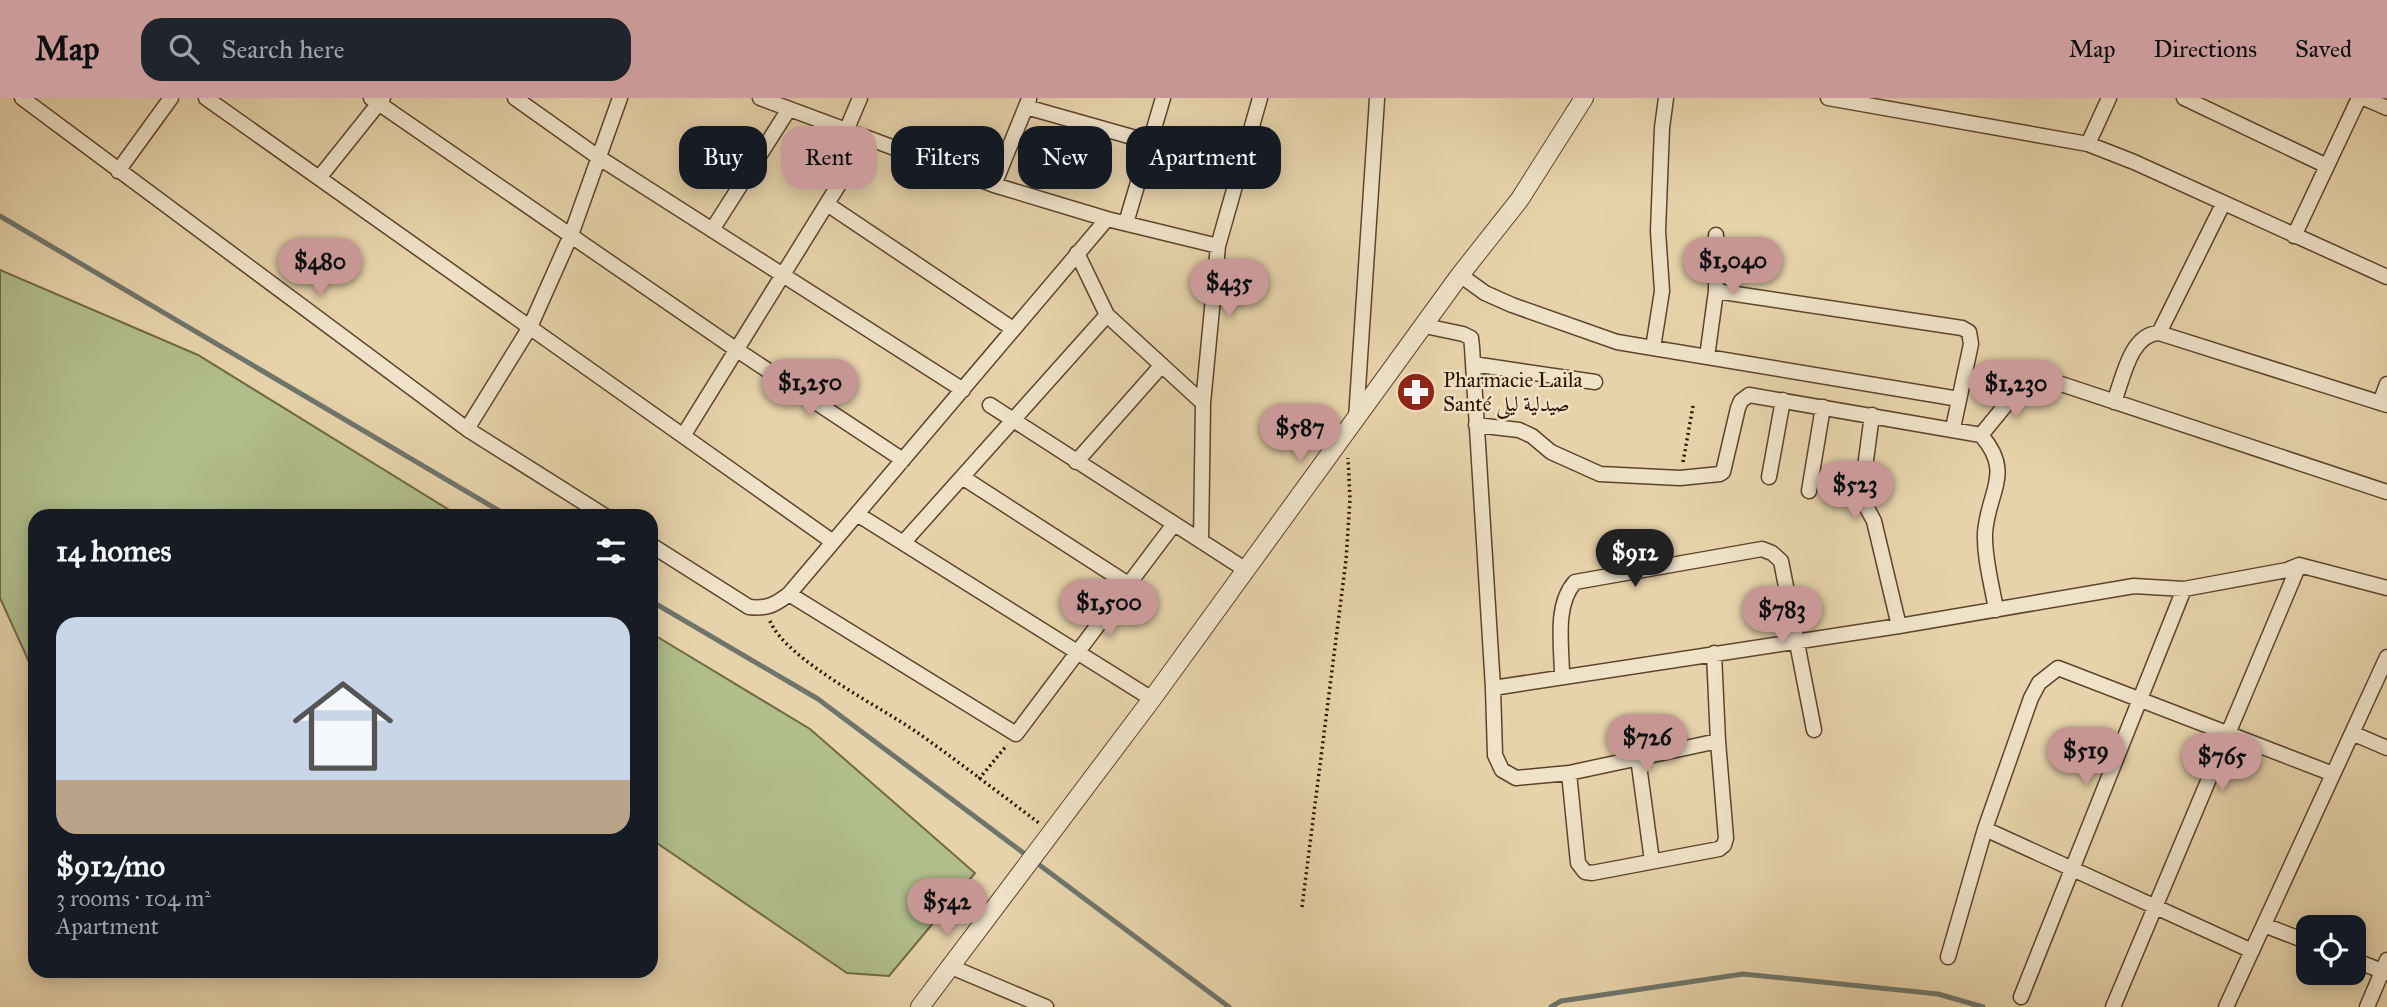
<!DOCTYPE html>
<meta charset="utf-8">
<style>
body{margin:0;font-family:"IM FELL Great Primer",Amiri,serif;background:#20242c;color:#f1f3f6;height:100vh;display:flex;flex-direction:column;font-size:26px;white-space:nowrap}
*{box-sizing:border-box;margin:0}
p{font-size:23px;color:#9ea1a6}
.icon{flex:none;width:38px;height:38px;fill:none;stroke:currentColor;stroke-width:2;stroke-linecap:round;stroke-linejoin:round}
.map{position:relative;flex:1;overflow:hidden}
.sheet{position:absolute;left:28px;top:411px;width:630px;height:469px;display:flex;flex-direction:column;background:#171b24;border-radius:21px;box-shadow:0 4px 18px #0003}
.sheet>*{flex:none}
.hud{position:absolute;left:679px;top:28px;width:665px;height:63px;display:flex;gap:14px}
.buttons{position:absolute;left:2296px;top:817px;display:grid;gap:14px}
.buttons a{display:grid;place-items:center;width:70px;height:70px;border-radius:14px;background:#171b24;box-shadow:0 4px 18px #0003;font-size:35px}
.price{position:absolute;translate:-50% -60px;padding:0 16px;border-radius:24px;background:#c59692;color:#111;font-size:23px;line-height:46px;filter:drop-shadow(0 2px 4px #0008)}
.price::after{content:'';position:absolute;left:50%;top:42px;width:21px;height:16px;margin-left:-10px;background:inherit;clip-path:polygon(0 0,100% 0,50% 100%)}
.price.active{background:#222;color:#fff}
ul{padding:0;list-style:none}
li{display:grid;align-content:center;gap:14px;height:371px;padding:0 28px}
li+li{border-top:2px solid #363941}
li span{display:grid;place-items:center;height:217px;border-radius:21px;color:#555}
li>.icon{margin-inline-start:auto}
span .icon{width:126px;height:126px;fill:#fffc;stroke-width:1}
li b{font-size:30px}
h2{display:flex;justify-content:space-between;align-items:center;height:84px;padding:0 28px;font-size:30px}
.pill{padding:0 24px;border-radius:21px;background:#171b24;box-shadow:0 4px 18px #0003;font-size:24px;line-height:63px}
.pill.active{background:#c59692;color:#111}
header{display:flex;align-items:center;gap:42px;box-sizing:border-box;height:98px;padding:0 35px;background:#c59692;color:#111}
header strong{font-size:33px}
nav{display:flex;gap:38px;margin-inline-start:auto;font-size:24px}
.search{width:490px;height:63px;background:#20242c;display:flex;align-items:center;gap:18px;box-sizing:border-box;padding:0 24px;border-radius:21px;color:#9ea1a6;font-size:26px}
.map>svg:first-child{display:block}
.green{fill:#b1be8c;stroke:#706946;stroke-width:2}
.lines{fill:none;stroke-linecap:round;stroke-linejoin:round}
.stream{stroke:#6f756b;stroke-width:5}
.minor-casing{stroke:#5c442b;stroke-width:17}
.tertiary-casing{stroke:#5c442b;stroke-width:20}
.path{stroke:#2e1400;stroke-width:3.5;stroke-dasharray:2 3.5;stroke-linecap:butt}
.minor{stroke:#efe2c8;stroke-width:14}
.tertiary{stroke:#efe2c8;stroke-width:18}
.labels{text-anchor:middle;stroke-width:5;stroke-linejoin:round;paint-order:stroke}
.poi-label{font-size:21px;fill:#2e1400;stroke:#efe2c8;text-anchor:start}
</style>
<header>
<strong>Map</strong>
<div class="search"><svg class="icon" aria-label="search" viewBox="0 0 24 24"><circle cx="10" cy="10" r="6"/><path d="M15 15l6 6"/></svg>Search here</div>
<nav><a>Map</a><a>Directions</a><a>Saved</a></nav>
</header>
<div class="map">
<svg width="2387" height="909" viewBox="0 0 2387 909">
<rect width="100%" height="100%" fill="#e7d3ab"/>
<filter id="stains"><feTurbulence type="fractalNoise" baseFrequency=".00286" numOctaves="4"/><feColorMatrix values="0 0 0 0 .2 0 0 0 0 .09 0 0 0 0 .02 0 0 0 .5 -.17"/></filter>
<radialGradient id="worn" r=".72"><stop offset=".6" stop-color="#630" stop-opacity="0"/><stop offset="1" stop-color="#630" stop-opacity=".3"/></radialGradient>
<path class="green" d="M0 172 198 257 459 418H35V577L0 500Z
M651 535 810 631 975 775 889 878 847 875 651 741Z"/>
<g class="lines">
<path class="stream" d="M0 118 508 418
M651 503 818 601 1229 909
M1551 909 1561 903 1743 876 1938 896 1983 909"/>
<g class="minor-casing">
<path id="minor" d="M22 0 467 331 605 418
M206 0 833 444
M371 0 737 252 903 362
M515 0 598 59 963 292
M760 0 994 87 1107 121 1218 148
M1828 0 2088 46 2134 64 2387 179
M2184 0 2327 68
M2364 0 2387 10
M1026 9 1150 44
M846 33 860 0
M2088 46 2109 0
M118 73 171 0
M319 80 383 0
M994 87 1029 1
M827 106 1013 231
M1126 125 1163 0
M712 132 789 11
M2294 138 2359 0
M1077 155 1107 217 1203 305
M1460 177 1485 195 1512 207 1617 244 1959 301
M1716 193 1962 230 1969 234 1971 246 1953 330
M1425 228 1463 236 1471 240 1472 249 1493 590 1495 657 1502 672 1516 680 1569 675 1718 643
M2159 235 2223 106
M1653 250 1662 193 1658 133 1662 30 1666 0
M1707 259 1716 193V137
M1473 266 1595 284
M2114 304C2123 281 2130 236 2159 235L2387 307
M2380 305 2387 286
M990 307 1246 472
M1872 317 1861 399 1874 423 1899 528
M1356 321 1377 1
M1476 327 1519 332 1532 338 1551 354 1600 376 1680 380 1720 376 1723 374 1738 310 1741 303 1749 297 1981 337C2014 375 1988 393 1985 435 1984 460 1992 487 1996 512
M467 331 530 229 571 137 620 0
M1981 337 2026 282 2040 279 2387 394
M683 338 867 41
M1076 364 1162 267
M962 379 1128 486
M1769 379 1783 302
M1809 393 1823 309
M857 416 1152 601
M1201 443 1203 305 1218 148 1260 0
M903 445 1107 217
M651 447 749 509C767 511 775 507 789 496L1107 121
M789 496 1016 636 1174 426
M1562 579C1562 549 1554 507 1575 484L1762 451 1772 455 1781 463 1814 632
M1493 590 1899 528 2134 488 2184 491 2287 472 2299 467 2387 490
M2352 635 2387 650
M1638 660 1652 763
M1569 675 1578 765 1585 774 1592 775 1719 751 1724 747 1726 740 1718 643 1714 555
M1985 731 2252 853
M2264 827 2308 844
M1948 859 1985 731 2031 600 2039 585 2058 570 2333 676
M2354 862 2387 875
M949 868 1046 909
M2021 899 2184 491
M2113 909 2299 467
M2226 909 2387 559
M2367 909 2387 862"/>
</g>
<g class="tertiary-casing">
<path id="tertiary" d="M920 909 1152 601 1460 177 1520 101 1584 0"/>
</g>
<path class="path" d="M1683 364 1693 308
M770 523C786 562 881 609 918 635 959 664 999 695 1039 725
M979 681 1007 647
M1302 809 1346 462 1350 401 1348 360"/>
<use href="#minor" class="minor"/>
<use href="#tertiary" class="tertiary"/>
</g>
<defs>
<g id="pharmacy-disc" transform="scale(2.0125)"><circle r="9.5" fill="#8f2418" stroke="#efe2c8"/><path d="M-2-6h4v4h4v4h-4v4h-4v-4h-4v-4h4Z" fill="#fff"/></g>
</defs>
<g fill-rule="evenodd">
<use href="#pharmacy-disc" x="1416" y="294"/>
</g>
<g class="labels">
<g class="poi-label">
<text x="1443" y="289">Pharmacie Laila<tspan x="1443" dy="24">Santé صيدلية ليلى</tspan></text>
</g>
</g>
<rect width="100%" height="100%" filter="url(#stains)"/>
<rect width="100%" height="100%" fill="url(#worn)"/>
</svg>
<div class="buttons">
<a><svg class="icon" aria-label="locate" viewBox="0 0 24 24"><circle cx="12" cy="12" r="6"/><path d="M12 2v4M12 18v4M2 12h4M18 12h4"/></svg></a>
</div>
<b class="price" style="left:1733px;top:199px">$1,040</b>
<b class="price" style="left:320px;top:200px">$480</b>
<b class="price" style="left:1229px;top:221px">$435</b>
<b class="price" style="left:810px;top:321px">$1,250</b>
<b class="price" style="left:2016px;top:322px">$1,230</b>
<b class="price" style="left:1300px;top:366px">$587</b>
<b class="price" style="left:1855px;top:423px">$523</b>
<b class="price active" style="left:1635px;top:491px">$912</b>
<b class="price" style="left:1109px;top:541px">$1,500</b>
<b class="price" style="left:1782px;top:548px">$783</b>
<b class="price" style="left:1647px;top:676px">$726</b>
<b class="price" style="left:2086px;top:689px">$519</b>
<b class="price" style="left:2222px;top:695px">$765</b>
<b class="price" style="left:947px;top:840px">$542</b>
<div class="hud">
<a class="pill">Buy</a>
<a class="pill active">Rent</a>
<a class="pill">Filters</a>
<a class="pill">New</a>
<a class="pill">Apartment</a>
</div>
<section class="sheet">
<h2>14 homes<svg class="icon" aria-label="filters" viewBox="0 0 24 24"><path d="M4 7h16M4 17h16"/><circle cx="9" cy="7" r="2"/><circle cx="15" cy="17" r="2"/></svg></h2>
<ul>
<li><span style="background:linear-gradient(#c9d6e8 75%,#b9a48a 0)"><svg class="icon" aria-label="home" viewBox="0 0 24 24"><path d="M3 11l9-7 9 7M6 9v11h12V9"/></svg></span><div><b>$912/mo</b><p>3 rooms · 104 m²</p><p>Apartment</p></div></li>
</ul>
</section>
</div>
